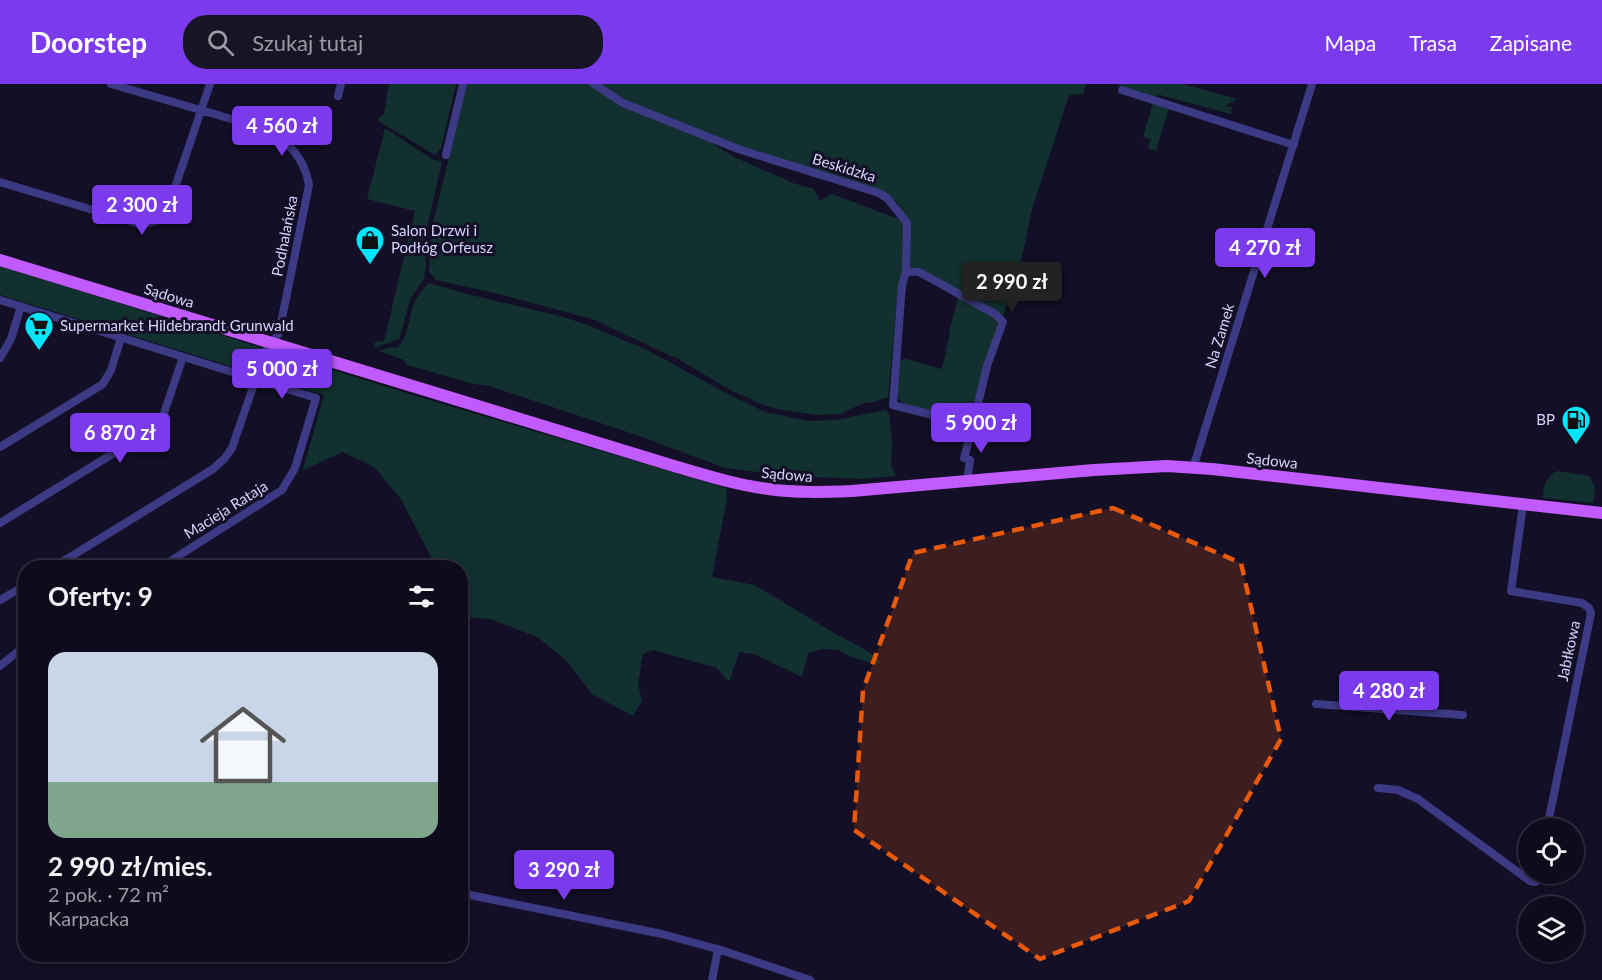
<!DOCTYPE html>
<html lang="pl">
<meta charset="utf-8">
<style>
body{margin:0;font-family:Lato,sans-serif;background:#171425;color:#f1f3f6;height:100vh;display:flex;flex-direction:column;font-size:22px;white-space:nowrap}
*{box-sizing:border-box;margin:0}
p{font-size:20px;color:#9b9ba3}
.icon{flex:none;width:33px;height:33px;fill:none;stroke:currentColor;stroke-width:2;stroke-linecap:round;stroke-linejoin:round}
.map{position:relative;flex:1;overflow:hidden}
.panel{position:absolute;left:18px;top:476px;width:450px;height:402px;display:flex;flex-direction:column;background:#0e0b1c;border-radius:24px;box-shadow:0 3px 9px #0003,0 0 0 2px #2e2b3b}
.panel>*{flex:none}
.fabs{position:absolute;left:1518px;top:734px;display:grid;gap:12px}
.fabs a{display:grid;place-items:center;width:66px;height:66px;border-radius:50%;background:#0e0b1c;box-shadow:0 3px 9px #0003,0 0 0 2px #2e2b3b;font-size:30px}
.price{position:absolute;translate:-50% -51px;padding:0 14px;border-radius:6px;background:#7c3aed;color:#fff;font-size:20px;line-height:39px;filter:drop-shadow(0 2px 3px #0008)}
.price::after{content:'';position:absolute;left:50%;top:36px;width:18px;height:14px;margin-left:-9px;background:inherit;clip-path:polygon(0 0,100% 0,50% 100%)}
.price.active{background:#222;color:#fff}
ul{padding:0;list-style:none}
li{display:grid;align-content:center;gap:12px;height:318px;padding:0 30px}
li span{display:grid;place-items:center;height:186px;border-radius:18px;color:#555}
li>.icon{margin-inline-start:auto}
span .icon{width:108px;height:108px;fill:#fffc;stroke-width:1}
li b{font-size:26px}
h2{display:flex;justify-content:space-between;align-items:center;height:72px;padding:0 30px;font-size:26px}
header{display:flex;align-items:center;gap:36px;box-sizing:border-box;height:84px;padding:0 30px;background:#7c3aed;color:#fff}
header strong{font-size:28px}
nav{display:flex;gap:33px;margin-inline-start:auto;font-size:21px}
.search{width:420px;height:54px;background:#171425;display:flex;align-items:center;gap:15px;box-sizing:border-box;padding:0 21px;border-radius:24px;color:#9b9ba3;font-size:22px}
.map>svg:first-child{display:block}
.green{fill:#12302f}
.lines{fill:none;stroke-linecap:round;stroke-linejoin:round}
.street{stroke:#3d3a85;stroke-width:8}
.primary{stroke:#c25bff;stroke-width:12}
.marked{fill:#e8590c;fill-opacity:0.2;stroke:#e8590c;stroke-width:4.5;stroke-dasharray:12 8;stroke-linejoin:round}
.labels{text-anchor:middle;stroke-width:6;stroke-linejoin:round;paint-order:stroke}
.street-label{font-size:15px;fill:#d9d4ff;stroke:#130f26}
.poi-label{font-size:15px;fill:#d9d4ff;stroke:#130f26;text-anchor:start}
</style>
<header>
<strong>Doorstep</strong>
<div class="search"><svg class="icon" aria-label="search" viewBox="0 0 24 24"><circle cx="10" cy="10" r="6"/><path d="M15 15l6 6"/></svg>Szukaj tutaj</div>
<nav><a>Mapa</a><a>Trasa</a><a>Zapisane</a></nav>
</header>
<div class="map">
<svg width="1602" height="896" viewBox="0 0 1602 896">
<rect width="100%" height="100%" fill="#130f26"/>
<path class="green" d="M389 0H456L441 64 435 71 377 36 384 30Z
M467 0H590L638 29 688 48 709 57 732 72 793 99 814 105 820 117 832 110 909 139 897 118 880 107 778 77 625 18 600 0H1086L1083 10 1069 11 1032 125 1023 169 1003 233 963 210 903 186 898 207 888 313 874 318 861 320 841 330 817 331 777 325 761 320 728 305 680 276 592 235 499 210 436 196 429 188 431 147Z
M1115 0H1183L1237 15 1225 22 1232 23 1231 30 1160 11 1153 12Z
M1153 19 1169 24 1156 67 1148 64 1150 55 1143 53Z
M385 44 432 75 442 78 425 152 426 183 424 194 410 216 399 255 374 264 375 258 384 257 415 127 367 115Z
M0 182 416 312 726 404 727 415 712 493 755 501 834 549 861 563 876 573 881 579 874 580 849 572 838 566 822 565 808 569 802 593 754 570 739 568 730 596H727L717 584 653 566 643 570 638 600 642 617 633 632 592 610 565 575 537 553 491 535 468 533 461 530 460 483H436L401 415 374 383 343 368 303 386 324 311 0 211Z
M429 199 471 211 560 232 585 240 647 266 726 309 765 328 808 337 836 336 885 326 889 329 892 357 891 381 896 392 861 395 792 392 725 384 639 352 489 302 474 300 407 281 402 275 379 267 392 263 397 264C410 251 408 234 414 219 418 211 423 205 429 199Z
M958 213 989 228 999 237 977 318 959 332 908 322 897 314 899 276 907 275 942 285 950 249H949Z
M1557 387 1589 392 1595 403 1594 419 1543 414C1543 402 1546 392 1557 387Z"/>
<g class="lines">
<path class="street" d="M594 0 623 19 738 65 879 109 887 114 907 139 906 188 902 201 893 321 973 341
M1122 6 1294 61
M338 12 341 0
M446 71 463 0
M0 98 136 139C152 140 163 137 169 121L210 0
M906 188H919L995 230 1003 238 987 282 973 341 964 374 970 376 967 397
M0 216 316 314 295 384 282 406 161 483
M0 274 11 255 21 222
M0 363 103 300 111 286 121 254
M1193 384 1312 0
M1523 421 1511 507 1582 519 1589 524 1591 529 1547 744
M0 439 153 345 163 332 183 273
M54 483 213 385 225 374 232 364 265 268 279 249 309 101C304 73 290 60 266 45L111 0
M0 516 26 501
M0 582 26 561
M1316 620 1463 631
M1378 704 1398 706 1418 715 1530 797 1536 798 1539 789
M460 809 662 850 721 866 810 896
M712 896 718 865"/>
<path class="primary" d="M0 176 674 382C705 391 736 401 768 405 796 409 824 408 852 407L1094 386 1167 382 1212 385 1602 429"/>
</g>
<path class="marked" d="M1113 424 1241 479 1281 655 1189 817 1040 875 854 746 863 606 913 469Z"/>
<defs>
<g id="shop-pin" transform="scale(1.5)"><path d="M0 17L-7.5 6A9.5 9.5 0 1 1 7.5 6Z" fill="#00e5ff" stroke="#130f26"/><path d="M-5-2.5h2.3a2.7 3.5 0 0 1 5.4 0H5L5.5 6h-11ZM-1.5-2.5h3a1.5 2.3 0 0 0-3 0Z" fill="#111"/></g>
<g id="supermarket-pin" transform="scale(1.5)"><path d="M0 17L-7.5 6A9.5 9.5 0 1 1 7.5 6Z" fill="#00e5ff" stroke="#130f26"/><path d="M-6-5.5h2.5l.6 2H6L4.5 2H-2.5L-4.4-4H-6ZM-1.5 3.2a1.3 1.3 0 1 0 .1 0ZM3 3.2a1.3 1.3 0 1 0 .1 0Z" fill="#111"/></g>
<g id="fuel-pin" transform="scale(1.5)"><path d="M0 17L-7.5 6A9.5 9.5 0 1 1 7.5 6Z" fill="#00e5ff" stroke="#130f26"/><path d="M-5.5-6h7V0h2V4h1.3V-2.5L3-4.5l.8-.8L6-3V5H2.5V1h-1V6h-7ZM-4.2-4.7v3.2H.2V-4.7Z" fill="#111"/></g>
</defs>
<g fill-rule="evenodd">
<use href="#shop-pin" x="370" y="156"/>
<use href="#supermarket-pin" x="39" y="242"/>
<use href="#fuel-pin" x="1576" y="336"/>
</g>
<g class="labels">
<g class="street-label">
<text transform="translate(844 84) rotate(17)" y="5">Beskidzka</text>
<text transform="translate(285 152) rotate(-79)" y="5">Podhalańska</text>
<text transform="translate(169 212) rotate(17)" y="5">Sądowa</text>
<text transform="translate(1220 252) rotate(-73)" y="5">Na Zamek</text>
<text transform="translate(1272 377) rotate(6)" y="5">Sądowa</text>
<text transform="translate(787 391) rotate(5)" y="5">Sądowa</text>
<text transform="translate(226 426) rotate(-32)" y="5">Macieja Rataja</text>
<text transform="translate(1569 567) rotate(-78)" y="5">Jabłkowa</text>
</g>
<g class="poi-label">
<text x="391" y="152">Salon Drzwi i<tspan x="391" dy="17">Podłóg Orfeusz</tspan></text>
<text x="60" y="247">Supermarket Hildebrandt Grunwald</text>
<text x="1555" y="341" text-anchor="end">BP</text>
</g>
</g>
</svg>
<div class="fabs">
<a><svg class="icon" aria-label="locate" viewBox="0 0 24 24"><circle cx="12" cy="12" r="6"/><path d="M12 2v4M12 18v4M2 12h4M18 12h4"/></svg></a>
<a><svg class="icon" aria-label="layers" viewBox="0 0 24 24"><path d="M12 4l9 5-9 5-9-5zM3 14l9 5 9-5"/></svg></a>
</div>
<b class="price" style="left:282px;top:73px">4 560 zł</b>
<b class="price" style="left:142px;top:152px">2 300 zł</b>
<b class="price" style="left:1265px;top:195px">4 270 zł</b>
<b class="price active" style="left:1012px;top:229px">2 990 zł</b>
<b class="price" style="left:282px;top:316px">5 000 zł</b>
<b class="price" style="left:981px;top:370px">5 900 zł</b>
<b class="price" style="left:120px;top:380px">6 870 zł</b>
<b class="price" style="left:1389px;top:638px">4 280 zł</b>
<b class="price" style="left:564px;top:817px">3 290 zł</b>
<section class="panel">
<h2>Oferty: 9<svg class="icon" aria-label="filters" viewBox="0 0 24 24"><path d="M4 7h16M4 17h16"/><circle cx="9" cy="7" r="2"/><circle cx="15" cy="17" r="2"/></svg></h2>
<ul>
<li><span style="background:linear-gradient(#c9d6e8 70%,#7fa58c 0)"><svg class="icon" aria-label="home" viewBox="0 0 24 24"><path d="M3 11l9-7 9 7M6 9v11h12V9"/></svg></span><div><b>2 990 zł/mies.</b><p>2 pok. · 72 m²</p><p>Karpacka</p></div></li>
</ul>
</section>
</div>
